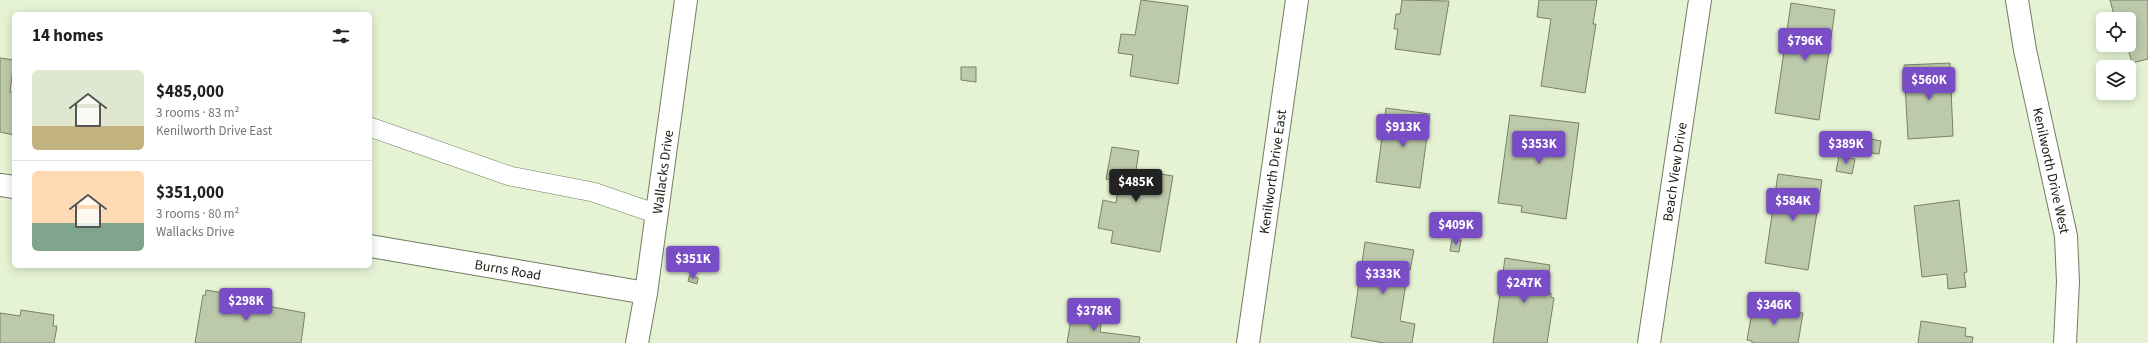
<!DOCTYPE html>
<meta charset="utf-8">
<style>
body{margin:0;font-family:"Source Sans 3",sans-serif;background:#f6f6f6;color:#202124;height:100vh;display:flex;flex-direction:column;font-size:15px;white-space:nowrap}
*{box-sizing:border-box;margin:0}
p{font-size:13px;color:#757577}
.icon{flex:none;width:22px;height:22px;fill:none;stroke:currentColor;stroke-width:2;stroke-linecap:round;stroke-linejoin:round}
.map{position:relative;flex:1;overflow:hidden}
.sheet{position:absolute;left:12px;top:12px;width:360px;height:256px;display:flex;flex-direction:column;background:#fff;border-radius:6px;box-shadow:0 2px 10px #0003}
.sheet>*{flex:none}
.tools{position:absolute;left:2096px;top:12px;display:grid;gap:8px}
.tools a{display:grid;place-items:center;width:40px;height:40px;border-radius:6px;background:#fff;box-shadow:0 2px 10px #0003;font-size:20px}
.price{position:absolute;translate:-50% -34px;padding:0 9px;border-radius:4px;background:#794dc5;color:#fff;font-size:13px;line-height:26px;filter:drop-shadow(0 1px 2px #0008)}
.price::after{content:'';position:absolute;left:50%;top:24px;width:12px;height:9px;margin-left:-6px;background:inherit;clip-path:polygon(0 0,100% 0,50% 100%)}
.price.current{background:#222;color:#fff}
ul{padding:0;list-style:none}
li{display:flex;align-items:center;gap:12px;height:100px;padding:0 20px}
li+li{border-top:1px solid #e0e0e0}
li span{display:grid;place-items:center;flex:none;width:112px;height:80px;border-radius:6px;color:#555}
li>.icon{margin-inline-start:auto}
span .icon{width:48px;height:48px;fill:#fffc;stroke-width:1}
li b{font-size:17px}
h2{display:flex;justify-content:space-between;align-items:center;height:48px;padding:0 20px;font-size:17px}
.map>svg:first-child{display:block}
.building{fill:#bdc9ab;stroke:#778266}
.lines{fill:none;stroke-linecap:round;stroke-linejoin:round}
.service-casing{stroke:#727d62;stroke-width:20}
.minor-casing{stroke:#727d62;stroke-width:24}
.service{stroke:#fff;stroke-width:19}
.minor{stroke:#fff;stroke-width:22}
.labels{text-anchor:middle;stroke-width:3;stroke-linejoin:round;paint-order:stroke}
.street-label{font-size:14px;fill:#181c11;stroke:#e6f2d4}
</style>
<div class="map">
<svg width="2148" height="343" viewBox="0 0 2148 343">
<rect width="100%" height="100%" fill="#e6f2d4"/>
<path class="building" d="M1141 0 1188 6 1178 84 1130 76 1133 55 1118 53 1121 34 1135 35Z
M1402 0 1449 1 1440 55 1395 49 1398 29H1394L1396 14H1400Z
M1539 0H1597L1593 24H1596L1585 93 1541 86 1551 19 1537 17Z
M2110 0H2148V59L2132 63 2127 45H2129V19H2108L2107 17 2114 15Z
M1791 3 1835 10 1819 120 1775 113Z
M0 58 14 60 10 92H14V135L0 132Z
M1950 63 1953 136 1908 139 1904 65Z
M961 67H976V82L961 80Z
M1386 108 1430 114 1420 188 1376 182Z
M1510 115 1579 123 1566 219 1521 212 1522 206 1498 203Z
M1841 135 1853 136 1852 148 1840 147Z
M1861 137 1881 141 1879 154 1859 151Z
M1112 147 1139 151 1136 170 1173 176 1160 252 1111 243 1113 231 1098 228 1103 200 1116 203 1118 189 1114 188 1115 181 1106 179Z
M1839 156 1855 159 1852 174 1836 171Z
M1778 174 1822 180 1808 270 1765 263Z
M1959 200 1967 272 1964 273 1966 287 1948 289 1947 274 1922 277 1914 206Z
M1452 239 1461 240 1459 252 1450 251Z
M1365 242 1414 250 1410 270H1408L1400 321 1415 324 1412 343H1384L1351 337Z
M1505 258 1550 265 1546 293H1551V297L1554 298 1547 343H1493Z
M690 275 698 278 697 284 688 281Z
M206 290 252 298 251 303 305 313 301 343H195L203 295 205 296Z
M1753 306 1803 313 1798 343H1752V341L1747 340Z
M21 310 54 315 53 326H57L54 343H0V313L20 316Z
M1072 313 1102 317 1100 332 1140 337 1139 343H1067Z
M1921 321 1966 328 1965 336 1973 337 1972 343H1918Z"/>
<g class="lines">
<g class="service-casing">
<path id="service" d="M370 127 510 176 593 192 657 214"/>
</g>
<g class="minor-casing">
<g id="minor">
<path id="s1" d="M2017 0 2025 50 2066 236 2068 282 2065 343"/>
<path d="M0 185 14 187"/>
<path id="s2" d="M370 246 646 293"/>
<path id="s3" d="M637 343 646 293 686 0"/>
<path id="s4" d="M1248 343 1297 0"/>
<path id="s5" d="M1649 343 1700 0"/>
</g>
</g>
<use href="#service" class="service"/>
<use href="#minor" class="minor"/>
</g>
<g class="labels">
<g class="street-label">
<text dy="5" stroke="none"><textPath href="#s1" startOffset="174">Kenilworth Drive West</textPath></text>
<text dy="5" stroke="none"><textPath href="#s3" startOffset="173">Wallacks Drive</textPath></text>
<text dy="5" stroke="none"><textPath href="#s4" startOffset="173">Kenilworth Drive East</textPath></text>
<text dy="5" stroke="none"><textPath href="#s5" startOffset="173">Beach View Drive</textPath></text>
<text dy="5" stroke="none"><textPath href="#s2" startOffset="140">Burns Road</textPath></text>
</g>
</g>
</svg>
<div class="tools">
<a><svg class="icon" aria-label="locate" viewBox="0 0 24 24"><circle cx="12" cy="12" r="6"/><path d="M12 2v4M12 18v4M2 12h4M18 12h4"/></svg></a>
<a><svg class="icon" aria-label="layers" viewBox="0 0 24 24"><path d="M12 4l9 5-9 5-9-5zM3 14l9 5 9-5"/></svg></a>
</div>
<b class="price" style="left:1805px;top:62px">$796K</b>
<b class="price" style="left:1929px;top:101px">$560K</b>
<b class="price" style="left:1403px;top:148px">$913K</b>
<b class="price" style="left:1539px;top:165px">$353K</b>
<b class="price" style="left:1846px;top:165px">$389K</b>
<b class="price current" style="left:1136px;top:203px">$485K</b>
<b class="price" style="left:1793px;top:222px">$584K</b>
<b class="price" style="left:1456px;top:246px">$409K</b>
<b class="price" style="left:693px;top:280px">$351K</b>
<b class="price" style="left:1383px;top:295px">$333K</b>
<b class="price" style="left:1524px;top:304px">$247K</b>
<b class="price" style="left:246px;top:322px">$298K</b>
<b class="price" style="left:1774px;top:326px">$346K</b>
<b class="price" style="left:1094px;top:332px">$378K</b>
<section class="sheet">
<h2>14 homes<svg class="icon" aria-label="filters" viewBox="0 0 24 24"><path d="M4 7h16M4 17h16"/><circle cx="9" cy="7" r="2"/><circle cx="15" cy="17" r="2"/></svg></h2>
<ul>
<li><span style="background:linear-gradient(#dfe7d0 70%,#c2b280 0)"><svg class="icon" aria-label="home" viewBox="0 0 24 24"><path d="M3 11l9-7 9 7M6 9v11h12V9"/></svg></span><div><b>$485,000</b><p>3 rooms · 83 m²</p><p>Kenilworth Drive East</p></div></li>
<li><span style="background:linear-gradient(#ffd9b3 65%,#7fa58c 0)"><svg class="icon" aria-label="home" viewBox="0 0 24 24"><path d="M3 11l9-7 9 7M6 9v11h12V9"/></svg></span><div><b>$351,000</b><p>3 rooms · 80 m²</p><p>Wallacks Drive</p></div></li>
</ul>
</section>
</div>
